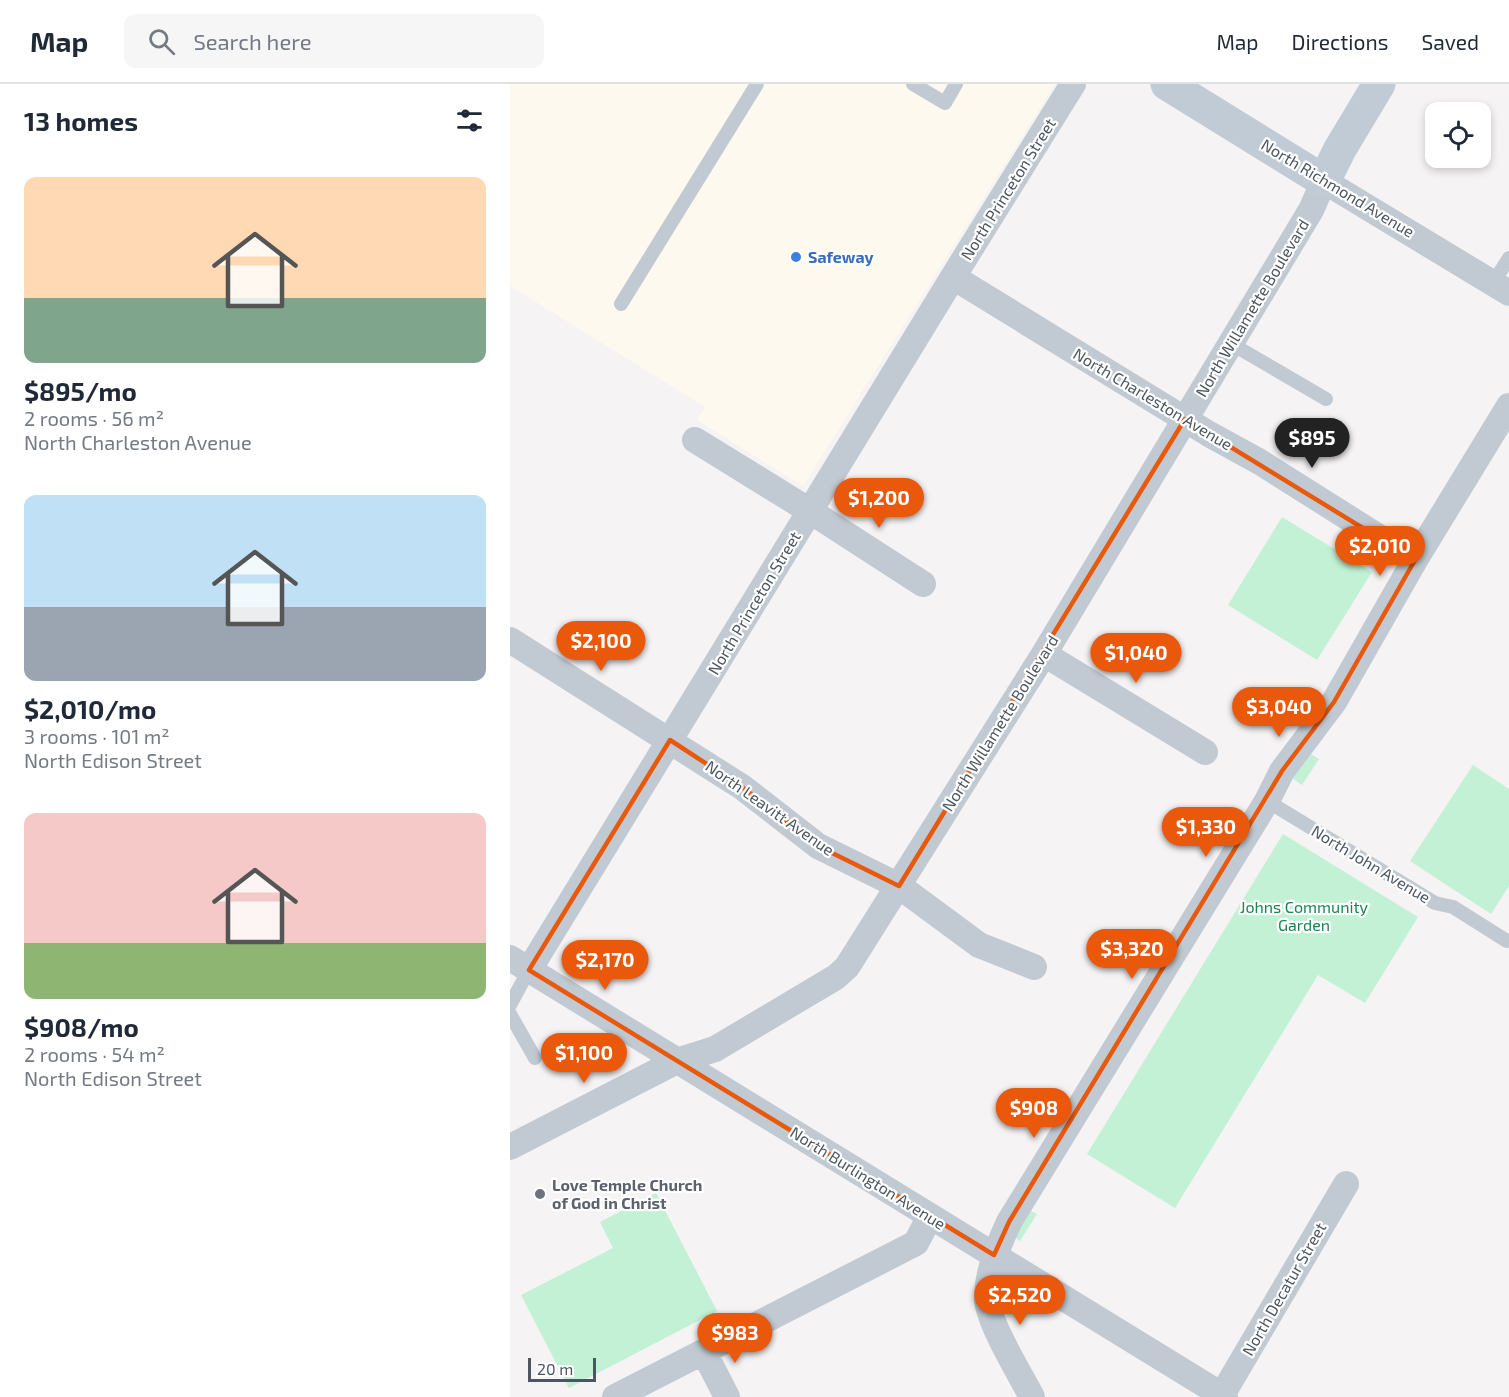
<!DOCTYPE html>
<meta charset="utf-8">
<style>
body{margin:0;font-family:"Exo 2",sans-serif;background:#f6f6f7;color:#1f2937;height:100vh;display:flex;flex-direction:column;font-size:22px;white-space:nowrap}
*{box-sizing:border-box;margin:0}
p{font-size:20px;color:#747a83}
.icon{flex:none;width:33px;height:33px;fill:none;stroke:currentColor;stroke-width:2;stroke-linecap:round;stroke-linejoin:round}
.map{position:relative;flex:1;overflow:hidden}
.details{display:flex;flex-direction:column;background:#fff;width:510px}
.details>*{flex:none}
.controls{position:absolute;left:915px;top:18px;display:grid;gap:12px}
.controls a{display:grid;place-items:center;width:66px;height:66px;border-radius:12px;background:#fff;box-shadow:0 3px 9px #0003;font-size:30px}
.scale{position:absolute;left:18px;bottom:15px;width:68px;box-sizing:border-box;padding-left:6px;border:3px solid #4a5661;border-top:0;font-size:16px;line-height:21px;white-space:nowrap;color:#4a5661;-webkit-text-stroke:4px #fff;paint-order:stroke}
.price{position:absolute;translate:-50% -51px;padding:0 14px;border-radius:21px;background:#ea580c;color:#fff;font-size:20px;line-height:39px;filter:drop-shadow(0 2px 3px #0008)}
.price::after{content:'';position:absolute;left:50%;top:36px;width:18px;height:14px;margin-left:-9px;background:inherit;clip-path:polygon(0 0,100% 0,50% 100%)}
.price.current{background:#222;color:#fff}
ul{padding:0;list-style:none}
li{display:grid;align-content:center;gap:12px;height:318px;padding:0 24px}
li span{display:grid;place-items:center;height:186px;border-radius:12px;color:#555}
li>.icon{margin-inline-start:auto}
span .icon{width:108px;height:108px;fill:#fffc;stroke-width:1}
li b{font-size:26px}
h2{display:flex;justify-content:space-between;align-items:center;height:72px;padding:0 24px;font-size:26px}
header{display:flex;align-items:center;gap:36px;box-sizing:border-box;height:84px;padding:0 30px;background:#fff;border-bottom:2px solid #e0e1e3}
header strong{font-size:28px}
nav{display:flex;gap:33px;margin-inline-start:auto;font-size:21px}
.search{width:420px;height:54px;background:#f6f6f7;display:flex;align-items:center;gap:15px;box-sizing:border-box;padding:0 21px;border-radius:12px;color:#747a83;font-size:22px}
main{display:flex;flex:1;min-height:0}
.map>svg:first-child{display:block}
.commercial{fill:#fdf9ef}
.green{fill:#c3f1d5}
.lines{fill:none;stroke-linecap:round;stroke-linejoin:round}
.lane{stroke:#c1cad2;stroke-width:14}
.street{stroke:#c1cad2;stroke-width:26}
.secondary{stroke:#c1cbd6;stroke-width:33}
.marked{fill:none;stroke:#e8590c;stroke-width:4.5;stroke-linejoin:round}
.shop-dot{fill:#3f7fe0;stroke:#fff;stroke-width:2}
.worship-dot{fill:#6b7280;stroke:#fff;stroke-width:2}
.labels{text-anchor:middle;stroke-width:4.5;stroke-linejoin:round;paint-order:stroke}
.street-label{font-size:16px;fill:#4a5661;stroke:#fff}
.shop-label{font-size:16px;font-weight:bold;fill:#366cbe;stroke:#fff;text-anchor:start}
.park-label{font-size:16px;fill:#17864f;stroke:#fff}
.worship-label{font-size:16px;font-weight:bold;fill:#5b616d;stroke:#fff;text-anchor:start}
</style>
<header>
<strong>Map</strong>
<div class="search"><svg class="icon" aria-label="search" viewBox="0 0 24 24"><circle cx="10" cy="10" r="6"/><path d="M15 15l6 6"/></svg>Search here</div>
<nav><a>Map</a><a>Directions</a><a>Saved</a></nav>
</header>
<main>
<section class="details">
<h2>13 homes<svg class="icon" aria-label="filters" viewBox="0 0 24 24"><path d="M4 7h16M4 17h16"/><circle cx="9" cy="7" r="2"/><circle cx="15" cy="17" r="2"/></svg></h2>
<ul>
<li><span style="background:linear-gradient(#ffd9b3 65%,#7fa58c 0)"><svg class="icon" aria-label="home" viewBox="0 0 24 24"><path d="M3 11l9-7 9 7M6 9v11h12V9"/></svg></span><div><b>$895/mo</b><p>2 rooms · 56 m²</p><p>North Charleston Avenue</p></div></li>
<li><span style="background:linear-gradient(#bfe0f5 60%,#9aa5b1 0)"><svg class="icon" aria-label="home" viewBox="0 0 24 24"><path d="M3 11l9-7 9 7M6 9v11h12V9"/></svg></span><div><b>$2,010/mo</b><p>3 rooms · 101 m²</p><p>North Edison Street</p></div></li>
<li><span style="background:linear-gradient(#f6c9c9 70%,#8fb573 0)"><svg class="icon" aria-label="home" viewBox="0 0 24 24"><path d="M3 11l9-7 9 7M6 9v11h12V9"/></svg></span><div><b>$908/mo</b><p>2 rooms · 54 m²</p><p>North Edison Street</p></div></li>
</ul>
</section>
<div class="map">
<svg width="999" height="1313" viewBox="0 0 999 1313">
<rect width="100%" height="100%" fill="#f5f3f3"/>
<path class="commercial" d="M0 0H545L293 402 187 336 195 323 0 202Z"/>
<path class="green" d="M772 433 862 488 807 576 718 521Z
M801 670 809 675 792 701 782 694Z
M963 681 999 705V802L981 830 900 777Z
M773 750 908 833 855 919 808 891 665 1124 577 1070Z
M146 1109 207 1227 59 1304 11 1211 103 1164 90 1138Z
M521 1127 527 1130 510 1157 500 1150Z"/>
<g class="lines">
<path class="lane" d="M403 0 435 19 446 0
M983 199 999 174
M111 220 247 0
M720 259 816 315
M757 717 925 819 943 823 997 857
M0 921 19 886
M0 930 25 974"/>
<path class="street" d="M443 193 699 350 750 378 905 476
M185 356 300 427 413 500
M0 556 232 703 308 762 389 802 469 861 524 883
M534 570 695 668
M0 874 715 1313
M19 886 443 193 563 0
M0 1063 167 977 205 965 326 893 337 883 534 570 801 126 814 97 999 209
M194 1268 217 1313
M712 1311 836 1100
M105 1313 406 1159 420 1132
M522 1313C510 1290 478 1238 477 1215 477 1188 488 1162 499 1138L757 717 772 687 824 618 905 476 999 322"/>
<path class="secondary" d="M657 0 814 97 830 65 869 0"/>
</g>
<path class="marked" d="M675 335 905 476 824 618 772 687 499 1138 484 1171 19 886 160 656 232 703 308 762 389 802Z"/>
<circle class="shop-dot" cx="286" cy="173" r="6"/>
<circle class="worship-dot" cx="30" cy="1110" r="6"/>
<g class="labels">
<g class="street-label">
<text transform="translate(828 104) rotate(31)" y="6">North Richmond Avenue</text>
<text transform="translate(498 105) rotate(-58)" y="6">North Princeton Street</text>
<text transform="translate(742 224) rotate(-59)" y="6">North Willamette Boulevard</text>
<text transform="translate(643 315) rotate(31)" y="6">North Charleston Avenue</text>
<text transform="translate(244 519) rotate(-59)" y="6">North Princeton Street</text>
<text transform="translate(490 639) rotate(-58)" y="6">North Willamette Boulevard</text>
<text transform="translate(260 724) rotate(35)" y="6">North Leavitt Avenue</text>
<text transform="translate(861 780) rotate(31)" y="6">North John Avenue</text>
<text transform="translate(358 1094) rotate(32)" y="6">North Burlington Avenue</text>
<text transform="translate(774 1205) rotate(-60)" y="6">North Decatur Street</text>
</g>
<g class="shop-label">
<text x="298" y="179">Safeway</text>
</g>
<g class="park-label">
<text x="794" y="829">Johns Community<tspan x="794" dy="18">Garden</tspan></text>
</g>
<g class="worship-label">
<text x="42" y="1107">Love Temple Church<tspan x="42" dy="18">of God in Christ</tspan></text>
</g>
</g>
</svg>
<div class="controls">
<a><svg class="icon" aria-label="locate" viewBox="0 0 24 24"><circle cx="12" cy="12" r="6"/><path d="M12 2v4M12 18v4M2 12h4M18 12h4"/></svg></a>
</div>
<div class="scale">20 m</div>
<b class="price current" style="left:802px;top:385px">$895</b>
<b class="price" style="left:369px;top:445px">$1,200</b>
<b class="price" style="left:870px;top:493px">$2,010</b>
<b class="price" style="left:91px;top:588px">$2,100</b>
<b class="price" style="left:626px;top:600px">$1,040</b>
<b class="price" style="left:769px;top:654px">$3,040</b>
<b class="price" style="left:696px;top:774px">$1,330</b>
<b class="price" style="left:622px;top:896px">$3,320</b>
<b class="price" style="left:95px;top:907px">$2,170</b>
<b class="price" style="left:74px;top:1000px">$1,100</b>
<b class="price" style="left:524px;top:1055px">$908</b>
<b class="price" style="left:510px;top:1242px">$2,520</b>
<b class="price" style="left:225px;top:1280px">$983</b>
</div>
</main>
